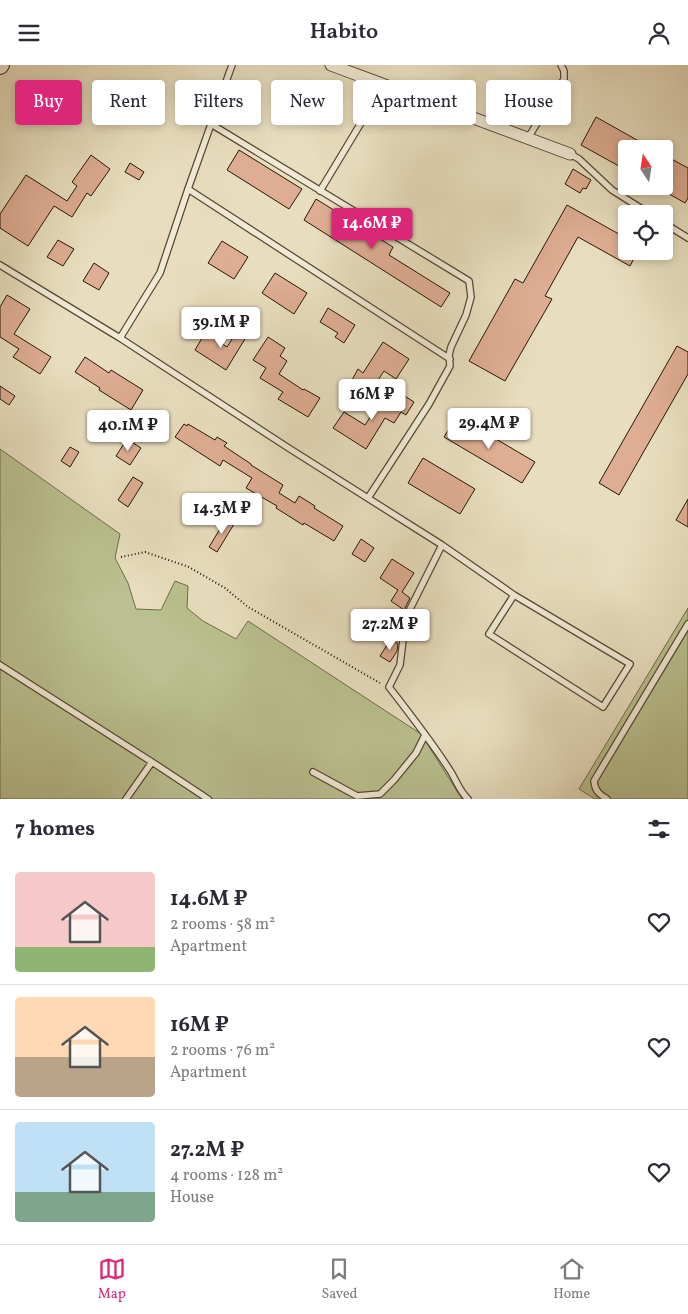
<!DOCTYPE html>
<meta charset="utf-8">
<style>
body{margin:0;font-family:Vollkorn,serif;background:#f7f7f7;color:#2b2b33;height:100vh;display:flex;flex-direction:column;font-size:19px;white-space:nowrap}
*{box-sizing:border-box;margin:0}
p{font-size:16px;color:#7c7c81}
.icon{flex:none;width:28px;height:28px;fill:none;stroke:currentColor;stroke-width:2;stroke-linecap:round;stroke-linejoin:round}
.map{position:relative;height:734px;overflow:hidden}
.side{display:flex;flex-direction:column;background:#fff;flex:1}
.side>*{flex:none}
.hud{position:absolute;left:15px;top:15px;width:659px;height:45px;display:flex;gap:10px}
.needle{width:32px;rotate:348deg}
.buttons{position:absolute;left:618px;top:75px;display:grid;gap:10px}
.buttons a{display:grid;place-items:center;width:55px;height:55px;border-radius:5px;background:#fff;box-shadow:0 2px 8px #0003;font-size:25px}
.price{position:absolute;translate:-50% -42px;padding:0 11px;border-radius:5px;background:#fff;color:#222;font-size:16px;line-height:32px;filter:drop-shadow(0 1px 2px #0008)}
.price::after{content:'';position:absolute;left:50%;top:30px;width:15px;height:11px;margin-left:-8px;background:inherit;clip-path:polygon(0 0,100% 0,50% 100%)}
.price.selected{background:#db2777;color:#fff}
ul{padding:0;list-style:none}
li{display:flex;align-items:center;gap:15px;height:125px;padding:0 15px}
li+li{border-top:1px solid #e1e1e2}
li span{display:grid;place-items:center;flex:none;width:140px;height:100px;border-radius:5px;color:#555}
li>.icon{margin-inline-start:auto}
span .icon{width:60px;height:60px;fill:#fffc;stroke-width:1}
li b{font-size:21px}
h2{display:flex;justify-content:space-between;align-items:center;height:60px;padding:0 15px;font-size:21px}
.tag{padding:0 18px;border-radius:5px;background:#fff;box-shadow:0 2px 8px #0003;font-size:18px;line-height:45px}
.tag.selected{background:#db2777;color:#fff}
header{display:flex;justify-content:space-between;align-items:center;height:65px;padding:0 15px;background:#fff;font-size:22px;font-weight:600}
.tab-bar{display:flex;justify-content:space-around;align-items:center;height:70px;border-top:1px solid #e1e1e2;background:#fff;font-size:14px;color:#7c7c81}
.tab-bar a{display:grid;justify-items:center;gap:2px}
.tab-bar .selected{color:#db2777}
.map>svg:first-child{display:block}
.green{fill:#bac08f;stroke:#706c4a}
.building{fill:#dead93;stroke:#251706}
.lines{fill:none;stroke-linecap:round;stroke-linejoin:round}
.service-casing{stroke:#564934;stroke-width:8}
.minor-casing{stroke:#564934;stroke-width:13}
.secondary-casing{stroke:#251706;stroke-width:18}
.path{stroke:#251706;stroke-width:2;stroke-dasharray:1 2.5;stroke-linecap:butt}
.service{stroke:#f0ead5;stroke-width:5.5}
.minor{stroke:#f0ead5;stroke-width:11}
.secondary{stroke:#f0ead5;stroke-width:16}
</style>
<header><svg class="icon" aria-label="menu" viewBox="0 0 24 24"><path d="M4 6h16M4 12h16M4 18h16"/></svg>Habito<svg class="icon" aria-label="person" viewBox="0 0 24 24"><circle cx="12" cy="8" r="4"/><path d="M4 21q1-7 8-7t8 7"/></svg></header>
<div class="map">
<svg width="688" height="734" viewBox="0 0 688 734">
<rect width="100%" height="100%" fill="#e8debf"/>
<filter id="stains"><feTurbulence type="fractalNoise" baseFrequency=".004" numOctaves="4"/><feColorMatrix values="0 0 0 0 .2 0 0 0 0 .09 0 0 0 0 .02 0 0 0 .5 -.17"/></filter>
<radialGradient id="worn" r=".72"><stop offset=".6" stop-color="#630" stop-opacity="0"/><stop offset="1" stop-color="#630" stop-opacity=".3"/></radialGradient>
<path class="green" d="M0 384 120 469 115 493 128 518 136 544 161 545 175 516 188 521 187 543 203 556 236 574 248 556 421 669 462 734H0Z
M688 543V734H595L579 724Z"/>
<path class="building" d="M596 52 653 84H626V105L581 80Z
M239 85 302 124 289 144 227 105Z
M91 90 110 104 91 131 87 128 72 152 54 141 28 181 0 163V149L26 110 67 136 77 121 72 117Z
M664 90 688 103V133L685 138 664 126Z
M130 98 144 107 139 115 125 107Z
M573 104 591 115 586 124 583 123 580 128 565 119Z
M316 134 393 182 389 190 450 228 441 242 304 155Z
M567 140 626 173V186H638L630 201 578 172 545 231 552 234 505 316 469 296 515 214 523 218Z
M58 175 74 184 63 201 47 192Z
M222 176 248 192 234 214 208 198Z
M94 198 109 208 99 225 83 216Z
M275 208 307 228 294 249 262 228Z
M7 230 30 244 14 269 51 292 40 309 13 292 19 284 0 272V242Z
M328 243 355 260 344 278 335 272 338 268 320 257Z
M239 263 248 269 226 305 195 285 205 268 227 282Z
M268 272 285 283 280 291 287 296 279 309 303 325 304 324 320 333 308 352 278 334 283 327 260 313 266 303 253 295Z
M383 277 409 294 396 314 384 306 370 327 352 315 358 304 363 308Z
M677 281 688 287V309L619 430 599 418Z
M85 292 109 308 111 305 143 325 131 345 99 325 100 323 75 307Z
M0 321 15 331 9 340 0 334Z
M400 328 414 337 406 350 401 347 394 358 385 353 366 384 333 363 344 347 365 360 380 337 390 344Z
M457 351 535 397 522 418 444 372Z
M184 359 187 361 188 359 215 375 217 372 227 378 224 381 251 399V400L283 420 279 428 295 438 299 431 315 441 314 443 343 461 334 476 304 458 303 460 276 443 277 441 246 423 252 413 223 395 220 401 175 372Z
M127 374 141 383 130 400 116 391Z
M70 382 79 387 70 402 61 396Z
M423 393 475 424 460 449 408 418Z
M133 412 143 418 128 442 118 435Z
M688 434V462L676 455Z
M226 454 234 459 217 487 209 482Z
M361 474 374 483 365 497 352 489Z
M392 494 414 508 402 527 410 533 404 545 391 536 398 525 380 513Z
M391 574 398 579 397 586 390 597 380 591Z"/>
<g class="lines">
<g class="service-casing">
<path id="service" d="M211 59 469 216 471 232 466 250 451 282 449 290 450 301 429 339 368 433
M528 73 564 14V6L561 0
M570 89 579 94 612 125 650 149
M188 124 450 294
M320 126 367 48 381 19
M664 158 688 173
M0 200 120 273 287 382 442 480 514 530 630 599 603 642 489 569 514 530
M120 273 160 208 188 124 232 0
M442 480 402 560 403 575 400 600 389 622C410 649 431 676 449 704 456 714 459 726 468 734
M0 600 152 697 208 734
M313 707 357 731 380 729 394 715 416 688 425 670
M126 734 152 697
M607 734C599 729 595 726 594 716L688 559"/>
</g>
<g class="minor-casing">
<path id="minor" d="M331 0 570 89"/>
</g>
<g class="secondary-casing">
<path id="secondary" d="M0 1 1 0"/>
</g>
<path class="path" d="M121 492 145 487 189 502 225 523 248 542 380 618"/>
<use href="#service" class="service"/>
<use href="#minor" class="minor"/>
<use href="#secondary" class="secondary"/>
</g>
<rect width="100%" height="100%" filter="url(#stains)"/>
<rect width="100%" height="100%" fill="url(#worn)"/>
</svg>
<div class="buttons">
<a><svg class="needle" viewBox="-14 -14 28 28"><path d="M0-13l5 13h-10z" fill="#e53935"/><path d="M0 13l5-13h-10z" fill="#7c7c81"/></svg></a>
<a><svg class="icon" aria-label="locate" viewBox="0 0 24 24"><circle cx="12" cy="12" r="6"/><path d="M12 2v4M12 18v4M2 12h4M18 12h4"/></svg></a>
</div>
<b class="price selected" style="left:372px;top:185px">14.6M ₽</b>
<b class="price" style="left:221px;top:284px">39.1M ₽</b>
<b class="price" style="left:372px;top:356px">16M ₽</b>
<b class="price" style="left:489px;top:385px">29.4M ₽</b>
<b class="price" style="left:128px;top:387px">40.1M ₽</b>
<b class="price" style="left:222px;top:470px">14.3M ₽</b>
<b class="price" style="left:390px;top:586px">27.2M ₽</b>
<div class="hud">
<a class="tag selected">Buy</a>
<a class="tag">Rent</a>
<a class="tag">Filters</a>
<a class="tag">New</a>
<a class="tag">Apartment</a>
<a class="tag">House</a>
</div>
</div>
<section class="side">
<h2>7 homes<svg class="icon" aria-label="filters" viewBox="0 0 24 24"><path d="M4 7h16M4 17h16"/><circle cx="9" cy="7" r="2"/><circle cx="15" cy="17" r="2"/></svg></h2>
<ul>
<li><span style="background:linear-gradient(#f6c9c9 75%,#8fb573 0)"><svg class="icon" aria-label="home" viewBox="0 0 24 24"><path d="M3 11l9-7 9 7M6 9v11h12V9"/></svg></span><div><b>14.6M ₽</b><p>2 rooms · 58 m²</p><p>Apartment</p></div><svg class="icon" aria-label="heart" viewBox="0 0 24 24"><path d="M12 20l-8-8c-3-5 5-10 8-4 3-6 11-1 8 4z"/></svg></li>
<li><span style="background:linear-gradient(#ffd9b3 60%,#b9a48a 0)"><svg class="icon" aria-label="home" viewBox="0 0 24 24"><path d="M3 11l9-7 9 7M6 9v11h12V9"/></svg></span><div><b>16M ₽</b><p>2 rooms · 76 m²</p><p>Apartment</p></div><svg class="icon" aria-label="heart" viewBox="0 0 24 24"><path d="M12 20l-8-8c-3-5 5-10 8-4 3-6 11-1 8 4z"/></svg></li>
<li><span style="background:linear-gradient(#bfe0f5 70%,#7fa58c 0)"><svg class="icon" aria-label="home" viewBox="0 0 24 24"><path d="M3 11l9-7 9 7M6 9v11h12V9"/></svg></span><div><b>27.2M ₽</b><p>4 rooms · 128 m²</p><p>House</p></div><svg class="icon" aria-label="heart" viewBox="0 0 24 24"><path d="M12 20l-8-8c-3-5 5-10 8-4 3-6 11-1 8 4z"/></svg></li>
</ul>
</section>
<nav class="tab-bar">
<a class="selected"><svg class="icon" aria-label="map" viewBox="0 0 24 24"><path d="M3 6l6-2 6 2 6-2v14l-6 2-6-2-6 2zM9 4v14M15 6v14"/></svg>Map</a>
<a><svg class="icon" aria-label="saved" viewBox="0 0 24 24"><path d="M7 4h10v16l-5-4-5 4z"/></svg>Saved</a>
<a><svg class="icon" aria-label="home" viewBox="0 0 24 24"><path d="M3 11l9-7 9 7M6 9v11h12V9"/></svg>Home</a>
</nav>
